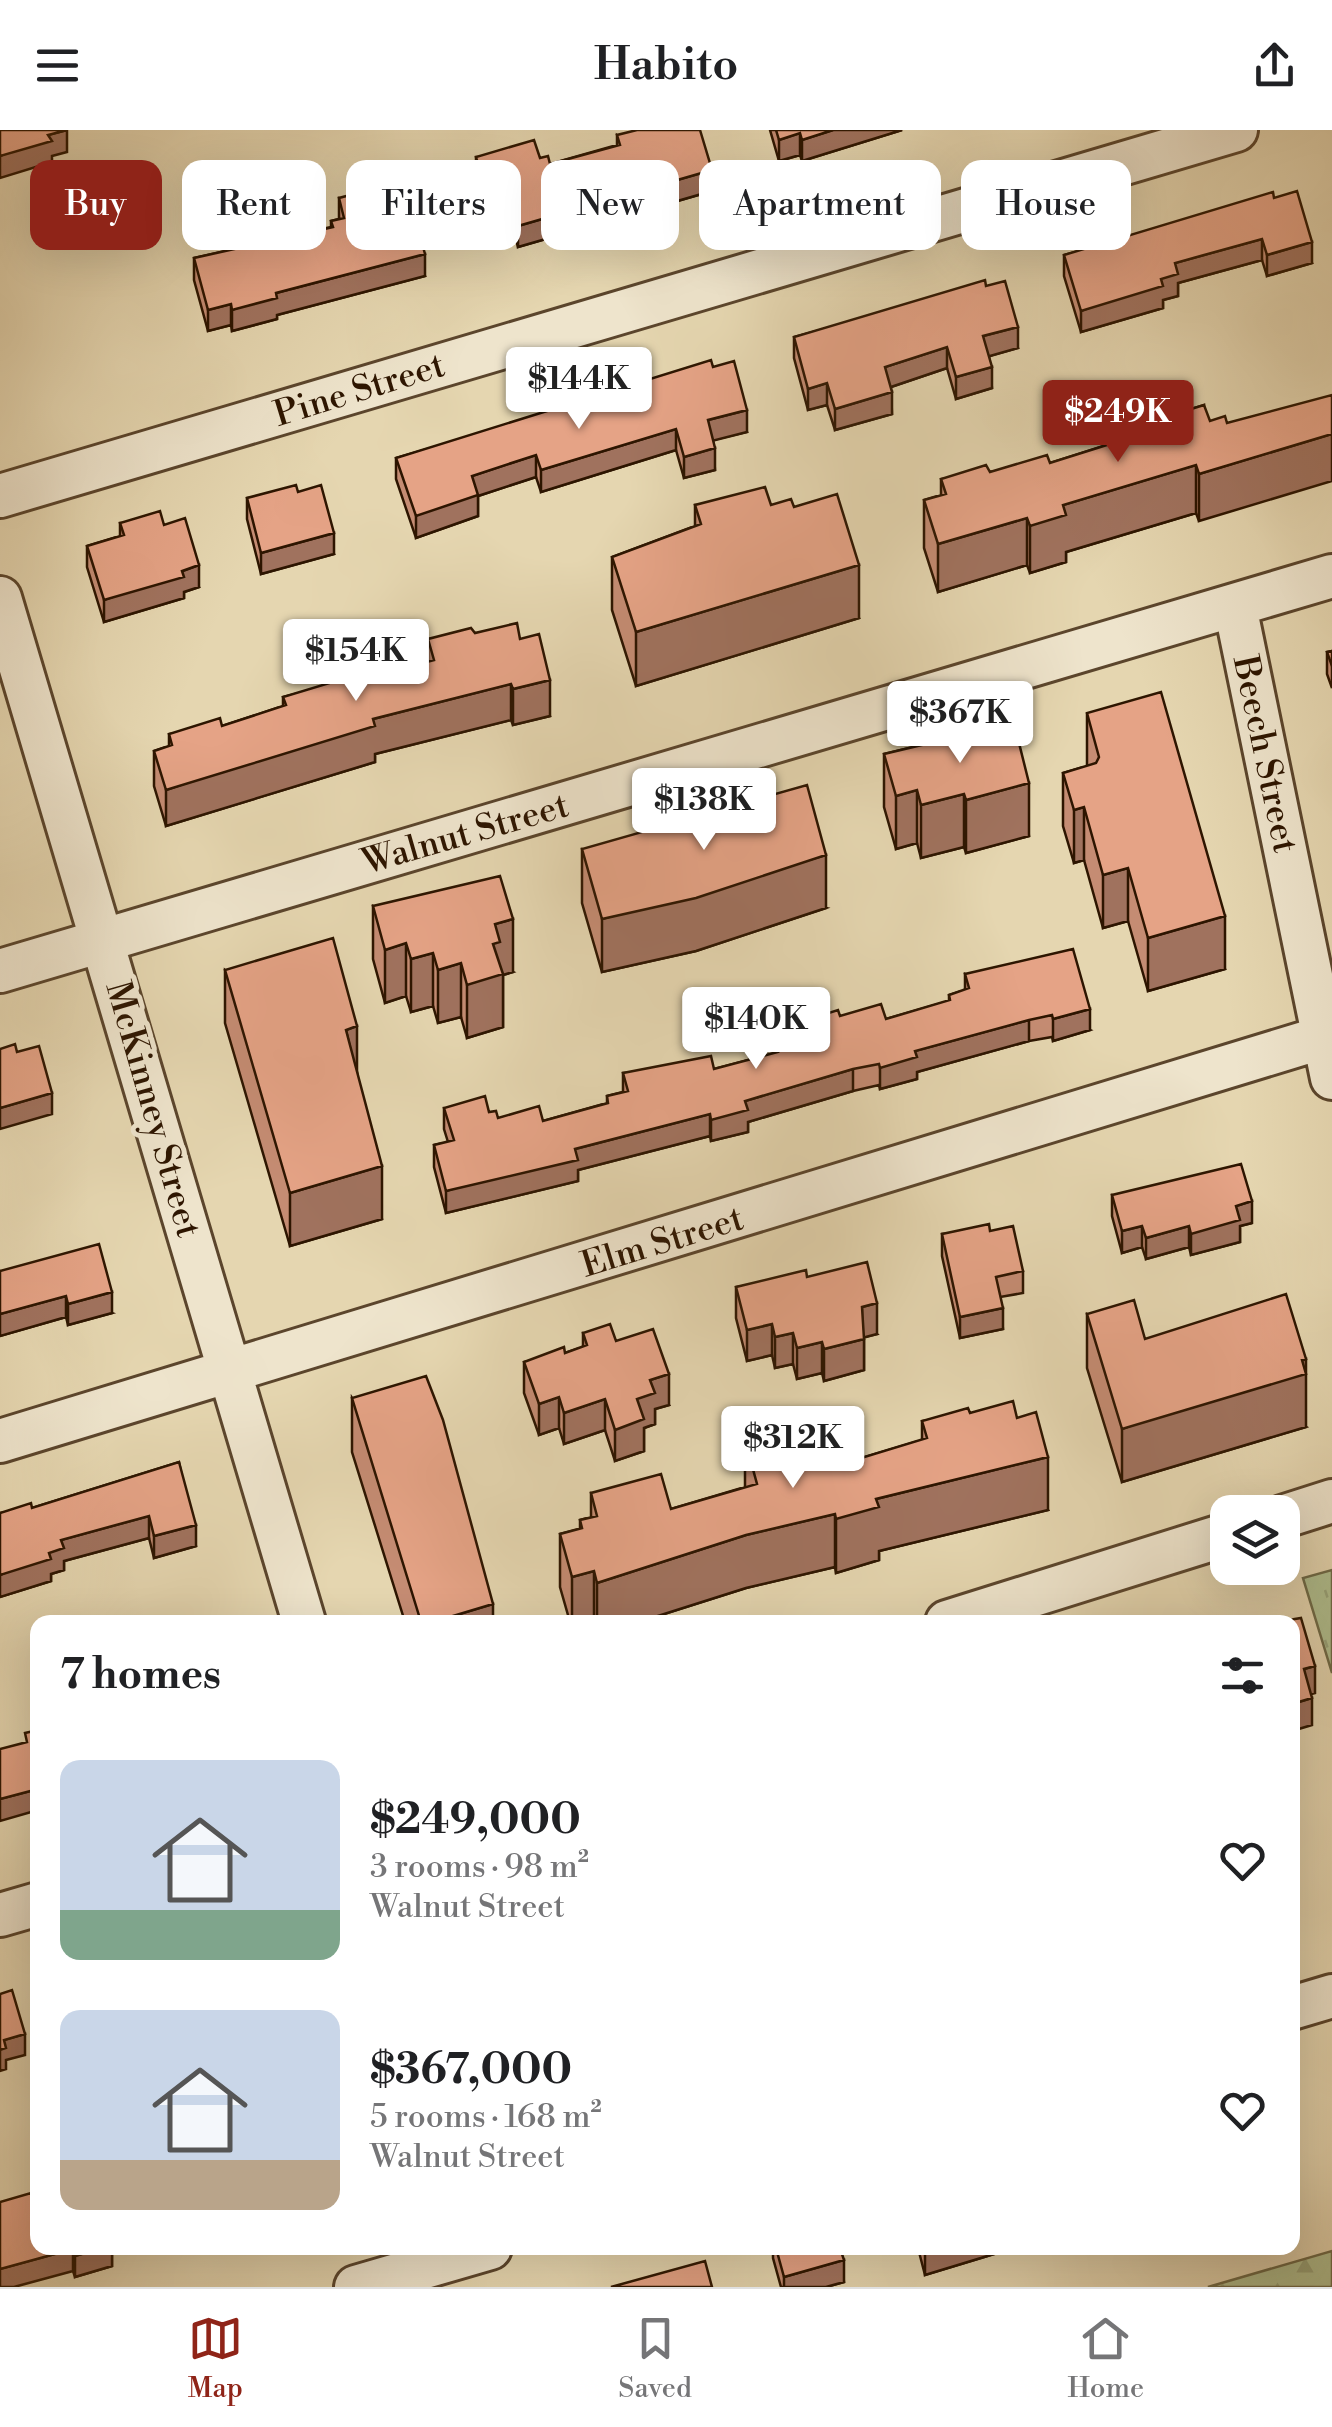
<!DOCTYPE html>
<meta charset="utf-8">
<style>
body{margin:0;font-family:"Libre Bodoni",serif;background:#f2f2f2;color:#202124;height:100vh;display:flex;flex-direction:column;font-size:38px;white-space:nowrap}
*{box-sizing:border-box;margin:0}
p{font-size:32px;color:#757577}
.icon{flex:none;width:55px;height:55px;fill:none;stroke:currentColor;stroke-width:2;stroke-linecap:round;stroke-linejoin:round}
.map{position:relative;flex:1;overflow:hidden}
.drawer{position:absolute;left:30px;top:1485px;width:1270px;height:640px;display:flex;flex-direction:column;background:#fff;border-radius:20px;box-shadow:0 10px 40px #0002}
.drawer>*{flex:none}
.top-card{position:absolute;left:30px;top:30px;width:1272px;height:90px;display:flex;gap:20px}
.fabs{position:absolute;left:1210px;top:1365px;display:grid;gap:20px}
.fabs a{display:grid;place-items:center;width:90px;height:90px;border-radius:20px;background:#fff;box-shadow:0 10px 40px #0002;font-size:50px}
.price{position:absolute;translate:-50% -85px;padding:0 22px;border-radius:10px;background:#fff;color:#222;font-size:32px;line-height:65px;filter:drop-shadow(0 2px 5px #0008)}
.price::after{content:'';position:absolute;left:50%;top:60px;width:30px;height:22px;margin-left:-15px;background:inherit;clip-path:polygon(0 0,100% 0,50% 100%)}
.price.on{background:#8f2418;color:#fff}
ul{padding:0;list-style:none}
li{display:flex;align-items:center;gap:30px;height:250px;padding:0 30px}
li span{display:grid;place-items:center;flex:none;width:280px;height:200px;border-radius:20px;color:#555}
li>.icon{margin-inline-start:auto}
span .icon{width:120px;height:120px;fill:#fffc;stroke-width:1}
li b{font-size:42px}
h2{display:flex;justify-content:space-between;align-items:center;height:120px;padding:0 30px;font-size:42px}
.pill{padding:0 35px;border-radius:20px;background:#fff;box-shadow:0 10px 40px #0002;font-size:35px;line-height:90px}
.pill.on{background:#8f2418;color:#fff}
header{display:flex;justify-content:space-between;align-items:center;height:130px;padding:0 30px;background:#fff;font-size:45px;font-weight:600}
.tabs{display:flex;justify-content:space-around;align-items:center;height:140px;border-top:2px solid #e0e0e0;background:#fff;font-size:28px;color:#757577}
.tabs a{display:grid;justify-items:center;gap:5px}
.tabs .on{color:#8f2418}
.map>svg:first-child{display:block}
.grass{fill:url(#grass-tufts);stroke:#6e6a48;stroke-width:2.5}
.forest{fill:url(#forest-firs);stroke:#6e6a48;stroke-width:2.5}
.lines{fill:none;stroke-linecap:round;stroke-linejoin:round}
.street-casing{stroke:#5b452c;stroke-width:48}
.street{stroke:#eee4cc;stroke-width:42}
.wall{fill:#c58c73;stroke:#2d1500;stroke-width:2.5}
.shaded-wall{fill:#a0725e;stroke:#2d1500;stroke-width:2.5}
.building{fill:#e5a386;stroke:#2d1500;stroke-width:2.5}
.labels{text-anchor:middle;stroke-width:10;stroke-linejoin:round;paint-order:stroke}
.street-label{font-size:35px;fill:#2d1500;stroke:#eee4cc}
</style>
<header><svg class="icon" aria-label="menu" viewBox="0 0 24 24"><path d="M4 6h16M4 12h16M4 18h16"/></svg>Habito<svg class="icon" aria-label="share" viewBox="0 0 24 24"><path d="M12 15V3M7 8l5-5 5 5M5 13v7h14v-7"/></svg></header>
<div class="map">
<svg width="1332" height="2157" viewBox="0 0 1332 2157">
<defs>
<pattern id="grass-tufts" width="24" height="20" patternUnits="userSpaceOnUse" patternTransform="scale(2.5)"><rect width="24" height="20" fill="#afbf90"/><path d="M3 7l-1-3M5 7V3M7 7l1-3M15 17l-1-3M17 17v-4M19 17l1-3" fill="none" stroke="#97a37a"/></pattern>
<pattern id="forest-firs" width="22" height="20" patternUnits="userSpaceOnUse" patternTransform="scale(2.5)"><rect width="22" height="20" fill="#afbf90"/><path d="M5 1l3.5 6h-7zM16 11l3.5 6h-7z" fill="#97a37a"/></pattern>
</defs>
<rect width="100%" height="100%" fill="#e5d6b0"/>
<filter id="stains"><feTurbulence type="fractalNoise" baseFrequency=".002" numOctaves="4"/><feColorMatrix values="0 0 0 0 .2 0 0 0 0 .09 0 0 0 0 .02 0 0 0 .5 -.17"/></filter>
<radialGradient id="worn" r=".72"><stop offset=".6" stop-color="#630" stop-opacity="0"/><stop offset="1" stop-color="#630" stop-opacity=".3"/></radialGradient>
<path class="grass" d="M1332 1440V1543L1303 1448Z"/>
<path class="forest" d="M1332 2121V2157H1208Z"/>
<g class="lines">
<g class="street-casing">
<path id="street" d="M0 366 1236 0
M0 468 304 1492
M1235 476 1332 948
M0 841 1332 446
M0 1311 1324 907
M1282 1387 1332 1371
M947 1492 1228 1404
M0 1785 38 1774
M1292 1878 1332 1866
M356 2157 490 2118"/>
</g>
<use href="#street" class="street"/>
</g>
<path class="wall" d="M770 0H902L802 31 800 25 779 31Z
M617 5 712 61 518 117 516 110 496 116 476 48V27L540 28 550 34 617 15Z
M339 68 385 77 425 146 277 185V189L232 201 231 195 208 201 194 150V128L331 97V91L339 89Z
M1274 68 1312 133 1267 146 1262 130 1178 153V166L1163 170V178L1081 202 1064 146V125Z
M986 156 1018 218 989 226 992 258 956 269 947 238 891 257 892 284 835 300 827 275 808 280 794 228V207Z
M713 237 747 302 713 310 715 340 684 348 676 320 541 362 536 347 478 366V386L416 408 396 349V328Z
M1204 275 1199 391 1196 383 1066 422V432L1030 443 1027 435 938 462 924 418V370L941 365V349L1050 333 1116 312V294L1162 288Z
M298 362 334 424 261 444 247 389V368Z
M695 375H771L794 377 859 488 636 556 612 480V427L695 396Z
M120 393 164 395 199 457 184 462V468L104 492 87 437V416L120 406Z
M475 503 520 509 550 586 513 595 511 590 375 624V632L166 696 154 656V621L169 616V604L222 596 283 576V567L428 531V509Z
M1332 521V558L1327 544V522Z
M1087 583 1225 839 1148 861 1128 791 1103 798 1084 730 1074 733 1063 696V643L1087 636Z
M1014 593 1029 706 966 723 964 717 921 728 917 713 896 719 884 677V624Z
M582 719 826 778 696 821 602 842 582 773Z
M373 776 513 842 503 845V897L467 908 461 887 438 893 433 876 411 882 406 866 385 873 373 829Z
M225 840 357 943 382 1089 290 1116 225 893Z
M965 844 1090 900 1053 911 1052 907 1029 911 917 942V949L880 959 879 955 853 961 748 992V1002L711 1011 710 1006 578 1040V1051L446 1083 434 1037V1015L448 1012 444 999V978L489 982 498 988 543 991 607 973V966L623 962V943L714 939 775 923V914L794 909V894L840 886 886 889 949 871V865L965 860Z
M1112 1065 1252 1093 1240 1096V1112L1191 1125 1189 1117 1146 1129 1142 1117 1122 1123 1112 1086Z
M990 1101 1023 1141V1163L1000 1167 1003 1199 960 1208 942 1126V1104Z
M0 1141 112 1183 68 1195 66 1187 0 1206Z
M807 1147 877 1204 864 1207V1240L824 1251 822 1243 797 1249 793 1234 775 1238 772 1225 747 1231 736 1188V1157Z
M1087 1184 1145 1209 1306 1297 1122 1352 1087 1238Z
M583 1203 616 1211 669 1275 655 1279V1294L644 1298V1321L615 1331 605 1300 564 1314 559 1298 539 1305 524 1263V1232L565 1223 583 1217Z
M352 1268 493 1492H405L352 1322Z
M970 1283 1048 1380 879 1421V1430L836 1443 835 1437 746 1458 639 1492H570L560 1457V1404L580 1399V1390L591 1387V1363L671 1379 745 1357V1310L801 1333H845L922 1310V1291Z
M179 1332 196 1416 154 1428 149 1408 64 1431V1440L51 1444V1451L0 1467V1383L32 1378Z
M34 2071 112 2118V2136L75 2147 73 2141Z
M773 2118H840L844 2152 826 2157H781L773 2128Z
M918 2118H994V2124L925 2145Z"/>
<path class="shaded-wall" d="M67 0V22L52 26V32L0 48V26L48 5Z
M833 0H902L802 31V10Z
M800 3V25L779 31V10Z
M712 40V61L518 117V96Z
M516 89V110L496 116V94Z
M1262 109V130L1178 153V166L1163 170V178L1081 202V181L1161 149 1175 133Z
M1312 112V133L1267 146V125Z
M425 124V146L277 185V189L232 201V180L276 163Z
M231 174V195L208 201V180Z
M1018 197V218L983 228V206Z
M947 217V238L885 259V237Z
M992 237V258L956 269V247Z
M827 253V275L808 280V259Z
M892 262V284L835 300V279Z
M747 280V302L708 312V290Z
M676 299V320L541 362V340Z
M1332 304V351L1199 391V344Z
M715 318V340L684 348V327Z
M536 325V347L478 366V386L416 408V386L472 346Z
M1196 335V383L1066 422V432L1030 443V396L1063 375Z
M1027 388V435L938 462V414Z
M334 403V424L261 444V423Z
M199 435V457L184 462V468L104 492V470Z
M859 435V488L636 556V502Z
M550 550V586L513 595V559Z
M511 554V590L375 624V632L166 696V660L373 589Z
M1029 653V706L966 723V670Z
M917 660V713L896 719V666Z
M964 664V717L921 728V675Z
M1084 677V730L1074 733V680Z
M826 725V778L696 821 602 842V789Z
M1128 738V791L1103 798V745Z
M1225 786V839L1148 861V808Z
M513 789V842L503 845V897L467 908V855L493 814 495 794Z
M406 813V866L385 873V820Z
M433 823V876L411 882V829Z
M461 833V887L438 893V840Z
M1090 879V900L1053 911V889Z
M1029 890V911L917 942V949L880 959V938L915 921Z
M357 896V949L346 900Z
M853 939V961L748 992V1002L711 1011V990L745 971Z
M52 963V984L0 999V978Z
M710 984V1006L578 1040V1051L446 1083V1061L575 1019Z
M382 1036V1089L290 1116V1063Z
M1252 1071V1093L1240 1096V1112L1191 1125V1104L1236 1076Z
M1142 1096V1117L1122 1123V1101Z
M1189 1096V1117L1146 1129V1108Z
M112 1162V1183L68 1195V1174Z
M66 1166V1187L0 1206V1184Z
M877 1173V1204L862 1208V1177Z
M1003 1178V1199L960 1208V1187Z
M772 1194V1225L747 1231V1200Z
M793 1203V1234L775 1238V1207Z
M864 1209V1240L824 1251V1219Z
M822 1212V1243L797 1249V1218Z
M1306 1229V1297L1122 1352V1299Z
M669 1244V1275L655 1279V1294L644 1298V1321L615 1331V1300L650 1250Z
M559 1267V1298L539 1305V1274Z
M605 1269V1300L564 1314V1283Z
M1048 1327V1380L879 1421V1430L836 1443V1389L876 1369Z
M835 1384V1437L746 1458 639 1492H597V1453L746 1405Z
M149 1386V1408L64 1431V1440L51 1444V1451L0 1467V1445L49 1423 61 1410Z
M196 1395V1416L154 1428V1406Z
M594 1441V1492H572V1447Z
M493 1474V1492H433Z
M1315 1536V1563L1304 1566V1539Z
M1312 1568V1595L1292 1601V1574Z
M38 1659V1680L0 1691V1669Z
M25 1904V1925L6 1930V1939L0 1941V1920L4 1910Z
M102 2118H112V2136L75 2147V2126Z
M945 2118H994V2124L925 2145V2123Z
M73 2119V2141L14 2157H0V2139Z
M844 2130V2152L826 2157H784V2147Z"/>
<path class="building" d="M0 0H67L48 5 52 11 0 26Z
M637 0H700L712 40 518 96 516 89 496 94 476 27 534 10 540 28 548 26 550 34 620 15 617 5Z
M776 0H833L802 10 800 3 779 10Z
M380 57 385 77 410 70 425 124 276 163 277 168 232 180 231 174 208 180 194 128 333 97 331 91 344 88 339 68Z
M1297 61 1312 112 1267 125 1262 109 1175 133 1178 144 1161 149 1163 156 1081 181 1064 125 1273 62 1274 68Z
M985 150 986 156 1005 151 1018 197 983 206 992 237 956 247 947 217 885 237 892 262 835 279 827 253 808 259 794 207Z
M711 230 713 237 734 231 747 280 708 290 715 318 684 327 676 299 541 340 536 325 472 346 478 365 416 386 396 328Z
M1332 265V304L1199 344 1196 335 1063 375 1066 385 1030 396 1027 388 938 414 924 370 946 364 941 349 986 335 990 342 1047 325 1050 333 1120 311 1116 294 1160 280 1162 288 1204 275 1210 291 1225 286 1227 293Z
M296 355 298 362 321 355 334 403 261 423 247 368Z
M765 357 771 375 791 369 794 377 837 364 859 435 636 502 612 427 701 394 695 375Z
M160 381 164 395 185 388 199 435 182 441 184 447 104 470 87 416 124 405 120 393Z
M517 493 520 509 539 504 550 550 513 559 511 554 373 589 375 596 166 660 154 621 172 615 169 604 220 588 222 596 286 575 283 567 359 544 360 549 434 530 428 509 471 498 475 503Z
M1332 521V536L1327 522Z
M1161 562 1225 786 1148 808 1128 738 1103 745 1084 677 1074 680 1063 643 1096 633 1099 627 1087 583Z
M1014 593 1029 653 966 670 964 664 921 675 917 660 896 666 884 624Z
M807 655 826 725 696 768 602 789 582 719Z
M500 746 513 789 495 794 500 812 493 814 503 844 467 855 461 833 438 840 433 823 411 829 406 813 385 820 373 776Z
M333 808 357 896 346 900 382 1036 290 1063 225 840Z
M1073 819 1090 879 1053 889 1052 885 1029 890 915 921 917 927 880 938 879 934 853 939 745 971 748 980 711 990 710 984 575 1019 578 1030 446 1061 434 1015 454 1010 444 978 485 966 489 982 496 981 498 988 539 976 543 991 608 973 607 966 628 961 623 943 711 926 714 939 778 922 775 914 798 908 794 894 838 880 840 886 881 874 886 889 950 870 949 865 969 858 965 844Z
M15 914 17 922 39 916 52 963 0 978V919Z
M1241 1034 1252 1071 1236 1076 1240 1090 1191 1104 1189 1096 1146 1108 1142 1096 1122 1101 1112 1065Z
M989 1094 990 1101 1013 1096 1023 1141 996 1147 1003 1178 960 1187 942 1104Z
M99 1114 112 1162 68 1174 66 1166 0 1184V1141Z
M867 1132 877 1173 862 1177 864 1209 824 1219 822 1212 797 1218 793 1203 775 1207 772 1194 747 1200 736 1157 806 1140 807 1147Z
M1286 1164 1306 1229 1302 1230 1306 1244 1122 1299 1087 1184 1134 1170 1145 1209Z
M610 1194 616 1211 653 1199 669 1244 650 1250 655 1263 637 1269 644 1289 615 1300 605 1269 564 1283 559 1267 539 1274 524 1232 564 1217 565 1223 587 1215 583 1203Z
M426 1246 443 1290 493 1474 433 1492H421L352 1268Z
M1013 1271 1017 1288 1036 1282 1048 1327 876 1369 879 1377 836 1389 835 1384 746 1405 597 1453 594 1441 572 1447 560 1404 582 1398 580 1390 597 1386 591 1363 661 1344 671 1379 757 1354 745 1310 780 1300 789 1329 799 1326 801 1333 841 1321 845 1333 927 1308 922 1291 968 1278 970 1283Z
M179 1332 196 1395 154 1406 149 1386 61 1410 64 1418 49 1423 51 1429 0 1445V1383L31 1373 32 1378Z
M1301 1488 1315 1536 1304 1539 1312 1568 1292 1574V1492H1277Z
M38 1600V1659L0 1669V1619L27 1612 25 1603Z
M12 1860 25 1904 4 1910 6 1918 0 1920V1864Z
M31 2063 34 2071 38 2070V2118H102L75 2126 73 2119 0 2139V2072Z
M776 2118H840L844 2130 784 2147Z
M924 2118H945L925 2123Z
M705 2131 712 2157H611Z"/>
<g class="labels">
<g class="street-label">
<text transform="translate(359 259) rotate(-17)" y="12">Pine Street</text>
<text transform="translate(1266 624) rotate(78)" y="12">Beech Street</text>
<text transform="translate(465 703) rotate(-16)" y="12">Walnut Street</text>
<text transform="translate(154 979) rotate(74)" y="12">McKinney Street</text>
<text transform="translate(662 1111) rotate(-17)" y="12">Elm Street</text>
</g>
</g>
<rect width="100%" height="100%" filter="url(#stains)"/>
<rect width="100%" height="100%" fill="url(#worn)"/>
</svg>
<div class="fabs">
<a><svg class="icon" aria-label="layers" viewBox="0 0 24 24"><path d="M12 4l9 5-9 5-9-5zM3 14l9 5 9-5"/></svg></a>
</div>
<b class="price" style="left:579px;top:302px">$144K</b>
<b class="price on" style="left:1118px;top:335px">$249K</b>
<b class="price" style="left:356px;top:574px">$154K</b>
<b class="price" style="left:960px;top:636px">$367K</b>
<b class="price" style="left:704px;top:723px">$138K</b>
<b class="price" style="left:756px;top:942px">$140K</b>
<b class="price" style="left:793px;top:1361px">$312K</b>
<div class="top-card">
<a class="pill on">Buy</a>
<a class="pill">Rent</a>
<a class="pill">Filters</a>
<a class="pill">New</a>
<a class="pill">Apartment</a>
<a class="pill">House</a>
</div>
<section class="drawer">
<h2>7 homes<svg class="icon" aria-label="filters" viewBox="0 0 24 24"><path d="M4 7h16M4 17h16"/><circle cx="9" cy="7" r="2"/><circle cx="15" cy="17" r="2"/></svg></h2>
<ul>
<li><span style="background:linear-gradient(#c9d6e8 75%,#7fa58c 0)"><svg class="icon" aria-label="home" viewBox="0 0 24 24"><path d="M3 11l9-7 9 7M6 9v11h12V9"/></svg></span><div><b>$249,000</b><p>3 rooms · 98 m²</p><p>Walnut Street</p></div><svg class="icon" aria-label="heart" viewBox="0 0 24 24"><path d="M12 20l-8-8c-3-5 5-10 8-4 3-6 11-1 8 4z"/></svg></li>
<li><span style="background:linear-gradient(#c9d6e8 75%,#b9a48a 0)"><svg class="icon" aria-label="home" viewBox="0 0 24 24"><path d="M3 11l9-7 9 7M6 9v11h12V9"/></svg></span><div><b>$367,000</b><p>5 rooms · 168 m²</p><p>Walnut Street</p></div><svg class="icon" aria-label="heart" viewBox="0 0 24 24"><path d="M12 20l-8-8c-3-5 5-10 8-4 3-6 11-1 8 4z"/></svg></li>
</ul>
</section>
</div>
<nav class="tabs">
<a class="on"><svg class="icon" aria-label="map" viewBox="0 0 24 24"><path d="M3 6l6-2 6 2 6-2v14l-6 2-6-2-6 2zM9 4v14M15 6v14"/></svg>Map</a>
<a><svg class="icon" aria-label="saved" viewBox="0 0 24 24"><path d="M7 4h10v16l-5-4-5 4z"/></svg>Saved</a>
<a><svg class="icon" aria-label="home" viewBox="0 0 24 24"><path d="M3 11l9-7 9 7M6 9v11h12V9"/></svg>Home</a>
</nav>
